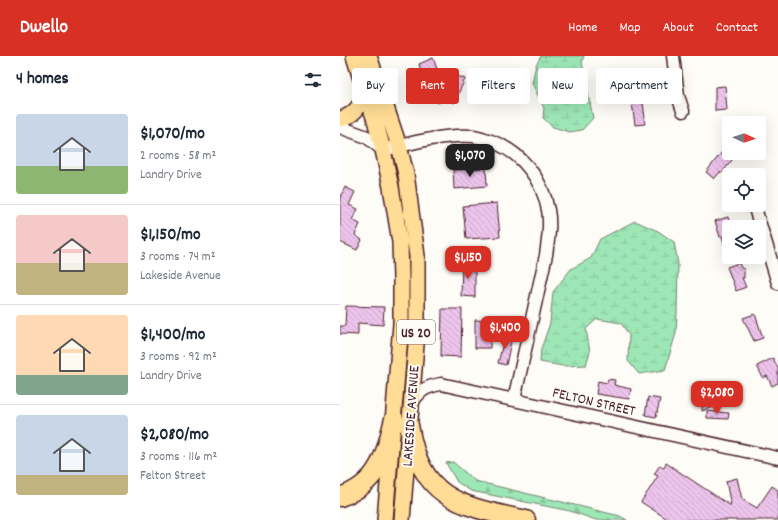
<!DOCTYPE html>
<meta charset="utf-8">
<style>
body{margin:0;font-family:Dekko,sans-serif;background:#f6f6f7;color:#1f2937;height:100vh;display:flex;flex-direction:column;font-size:15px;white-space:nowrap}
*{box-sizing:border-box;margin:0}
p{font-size:13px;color:#747a83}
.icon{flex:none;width:22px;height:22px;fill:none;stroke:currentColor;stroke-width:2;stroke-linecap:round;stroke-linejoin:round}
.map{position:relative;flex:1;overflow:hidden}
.details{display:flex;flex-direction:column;background:#fff;width:340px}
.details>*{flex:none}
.top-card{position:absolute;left:12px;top:12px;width:366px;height:36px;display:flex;gap:8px}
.needle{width:26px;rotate:93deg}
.fabs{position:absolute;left:382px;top:60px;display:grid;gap:8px}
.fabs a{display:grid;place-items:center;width:44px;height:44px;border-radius:4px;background:#fff;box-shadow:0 4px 16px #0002;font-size:20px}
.price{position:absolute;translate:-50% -34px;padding:0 9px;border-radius:8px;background:#d93025;color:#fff;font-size:13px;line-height:26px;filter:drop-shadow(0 1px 2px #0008)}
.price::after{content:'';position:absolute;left:50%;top:24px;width:12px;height:9px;margin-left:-6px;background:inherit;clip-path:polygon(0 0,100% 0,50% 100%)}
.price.active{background:#222;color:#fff}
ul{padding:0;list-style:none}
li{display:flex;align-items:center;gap:12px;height:100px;padding:0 16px}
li+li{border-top:1px solid #e0e1e3}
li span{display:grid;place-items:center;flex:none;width:112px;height:80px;border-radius:4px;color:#555}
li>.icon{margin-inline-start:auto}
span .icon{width:48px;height:48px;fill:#fffc;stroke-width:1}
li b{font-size:17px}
h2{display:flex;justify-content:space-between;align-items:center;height:48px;padding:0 16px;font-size:17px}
.tag{padding:0 14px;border-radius:4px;background:#fff;box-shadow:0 4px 16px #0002;font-size:14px;line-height:36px}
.tag.active{background:#d93025;color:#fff}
header{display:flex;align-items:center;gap:24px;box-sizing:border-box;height:56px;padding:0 20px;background:#d93025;color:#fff}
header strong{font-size:19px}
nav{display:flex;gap:22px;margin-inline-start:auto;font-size:14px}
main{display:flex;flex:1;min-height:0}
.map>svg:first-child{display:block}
.forest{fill:url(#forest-firs);stroke:#748370}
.wetland{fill:url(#wetland-marsh);stroke:#748370}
.building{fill:url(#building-back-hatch);stroke:#4a1f2b}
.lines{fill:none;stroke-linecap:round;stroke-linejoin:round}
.minor-casing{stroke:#4a1f2b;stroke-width:15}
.major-casing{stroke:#4a1f2b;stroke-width:18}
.highway-casing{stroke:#4a1f2b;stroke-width:21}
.minor{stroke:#fdfcf7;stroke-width:12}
.major{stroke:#ffdd96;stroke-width:15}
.highway{stroke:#ffdd96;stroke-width:18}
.labels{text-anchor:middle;stroke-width:4;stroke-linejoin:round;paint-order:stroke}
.shield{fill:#fdfcf7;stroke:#806168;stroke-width:1}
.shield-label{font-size:14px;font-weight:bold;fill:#4a1f2b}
.street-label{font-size:15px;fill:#4a1f2b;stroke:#fdfcf7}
</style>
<header>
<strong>Dwello</strong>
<nav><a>Home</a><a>Map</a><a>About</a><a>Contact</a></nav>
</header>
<main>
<section class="details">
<h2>4 homes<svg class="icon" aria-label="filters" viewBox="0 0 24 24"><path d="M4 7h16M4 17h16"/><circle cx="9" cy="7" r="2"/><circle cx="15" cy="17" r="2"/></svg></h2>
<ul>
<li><span style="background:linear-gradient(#c9d6e8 65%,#8fb573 0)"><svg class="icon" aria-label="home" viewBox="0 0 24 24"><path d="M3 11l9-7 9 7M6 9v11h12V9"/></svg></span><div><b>$1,070/mo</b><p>2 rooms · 58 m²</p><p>Landry Drive</p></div></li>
<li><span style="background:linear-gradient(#f6c9c9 60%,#c2b280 0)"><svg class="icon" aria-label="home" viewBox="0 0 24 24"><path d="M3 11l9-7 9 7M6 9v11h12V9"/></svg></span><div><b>$1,150/mo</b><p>3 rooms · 74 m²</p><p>Lakeside Avenue</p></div></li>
<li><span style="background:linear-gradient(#ffd9b3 75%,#7fa58c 0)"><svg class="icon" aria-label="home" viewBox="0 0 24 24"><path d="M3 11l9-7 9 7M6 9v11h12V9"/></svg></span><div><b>$1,400/mo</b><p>3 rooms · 92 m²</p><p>Landry Drive</p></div></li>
<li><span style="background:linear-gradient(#c9d6e8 75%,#c2b280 0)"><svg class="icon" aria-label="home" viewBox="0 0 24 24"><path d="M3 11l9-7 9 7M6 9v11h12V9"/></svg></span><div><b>$2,080/mo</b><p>3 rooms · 116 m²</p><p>Felton Street</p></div></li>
</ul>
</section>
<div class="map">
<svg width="438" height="464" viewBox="0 0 438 464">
<defs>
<pattern id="forest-firs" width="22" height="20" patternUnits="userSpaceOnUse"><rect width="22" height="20" fill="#9de7b6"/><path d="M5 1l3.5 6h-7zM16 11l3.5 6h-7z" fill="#89c69d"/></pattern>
<pattern id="wetland-marsh" width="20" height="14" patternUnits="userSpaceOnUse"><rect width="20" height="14" fill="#9de7b6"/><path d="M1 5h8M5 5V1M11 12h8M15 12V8" fill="none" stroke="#89c69d"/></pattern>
<pattern id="building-back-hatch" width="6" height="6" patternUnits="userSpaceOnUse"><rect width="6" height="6" fill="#edc4ec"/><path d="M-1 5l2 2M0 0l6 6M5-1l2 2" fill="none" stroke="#cda8cb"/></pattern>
</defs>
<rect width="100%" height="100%" fill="#fdfcf7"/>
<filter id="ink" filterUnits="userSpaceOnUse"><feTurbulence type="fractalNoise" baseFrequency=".025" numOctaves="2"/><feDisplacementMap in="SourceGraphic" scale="8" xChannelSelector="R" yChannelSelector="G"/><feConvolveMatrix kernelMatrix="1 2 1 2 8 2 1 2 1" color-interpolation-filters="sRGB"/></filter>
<g filter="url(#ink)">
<path class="forest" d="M113 406 135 425 280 460 287 464H256L230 455 131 435 117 426 106 407Z"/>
<path class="wetland" d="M201 0H244L242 6 253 62 242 74 229 76 213 71 203 62 204 52 192 27 196 9Z
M295 165 318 175 334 186 338 208 337 257 336 277 325 314 299 318 288 305 289 279 281 267 257 263 246 273 250 296 246 309 223 310 200 306 201 293 210 267 213 236 231 213 251 202 260 183Z"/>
<path class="building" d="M93 2 100 21 111 17 125 23 114 47 101 41 99 47 84 40 86 35V31L79 8Z
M385 30 387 54 375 55V31Z
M300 37 302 48 303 47 305 62H304L305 68 295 69 291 39Z
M382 96 392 104 382 117 380 116 374 123 366 116Z
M146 112 147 130 114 133 113 114Z
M5 131 15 136 9 149 18 153 12 164 20 168 15 179 22 184 17 194 0 186V142Z
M157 147 160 181 126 183 123 150Z
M388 161 391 171H389V199H387L382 180 380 181 375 165Z
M122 207H135V241L121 240Z
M399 207 401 212 404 213V222H402L406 231 396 235 387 211Z
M6 250 44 251 43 269 18 267V279L0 278V270H5Z
M102 253H122L121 301 101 300Z
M415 258 423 282 414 285 403 262Z
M135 264 151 265 150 292H135Z
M165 279 172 281 166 309 158 307Z
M433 302 438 312V327L432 330 427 320 423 322 417 310Z
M268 323 275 324 274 329 291 333 289 343 256 338 258 325 267 327Z
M308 341 320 343 316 361 305 359Z
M362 346 382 348 362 355Z
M367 355 389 357 388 363 367 362Z
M326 407 391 450 386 425 397 422 402 443 417 452 432 430 438 434V464H329L301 446 318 420 314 418 320 409 324 412Z"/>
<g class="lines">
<g class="minor-casing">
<path id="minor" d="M333 0 338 40 343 55
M0 71 27 81 43 94C72 87 103 78 133 80 139 81 145 83 151 85 181 96 202 122 208 154 211 169 208 184 206 199L174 344
M414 149 438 227
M71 348C80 334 85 331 101 328L438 402"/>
</g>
<g class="major-casing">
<path id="major" d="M14 0 25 36 35 64 43 94 51 131 60 186 61 223V268L45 464
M29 0 59 90 66 118 77 200V276L62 464
M0 63C13 60 18 52 25 41V36"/>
</g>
<g class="highway-casing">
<path id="highway" d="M69 369C81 445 121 450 186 464
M0 441C39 428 45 399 54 363"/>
</g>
<use href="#minor" class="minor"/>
<use href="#major" class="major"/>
<use href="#highway" class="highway"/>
</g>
</g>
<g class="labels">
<rect class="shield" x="57" y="264" width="38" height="24" rx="3"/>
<g class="shield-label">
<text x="76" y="281">US 20</text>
</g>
<g class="street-label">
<text transform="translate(254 345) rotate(13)" y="5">FELTON STREET</text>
<text transform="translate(70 360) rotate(-86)" y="5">LAKESIDE AVENUE</text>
</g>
</g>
</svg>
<div class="fabs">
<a><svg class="needle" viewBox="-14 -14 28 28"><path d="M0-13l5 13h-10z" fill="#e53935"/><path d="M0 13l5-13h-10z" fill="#747a83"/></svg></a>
<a><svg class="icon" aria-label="locate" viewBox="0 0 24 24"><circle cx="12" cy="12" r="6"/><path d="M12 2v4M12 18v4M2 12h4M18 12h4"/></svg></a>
<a><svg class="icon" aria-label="layers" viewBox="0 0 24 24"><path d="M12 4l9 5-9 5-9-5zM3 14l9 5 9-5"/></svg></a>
</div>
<b class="price active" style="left:130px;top:122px">$1,070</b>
<b class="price" style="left:128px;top:224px">$1,150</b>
<b class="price" style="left:165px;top:294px">$1,400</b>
<b class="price" style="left:377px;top:359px">$2,080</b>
<div class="top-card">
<a class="tag">Buy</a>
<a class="tag active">Rent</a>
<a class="tag">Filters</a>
<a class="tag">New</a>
<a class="tag">Apartment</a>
</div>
</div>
</main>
